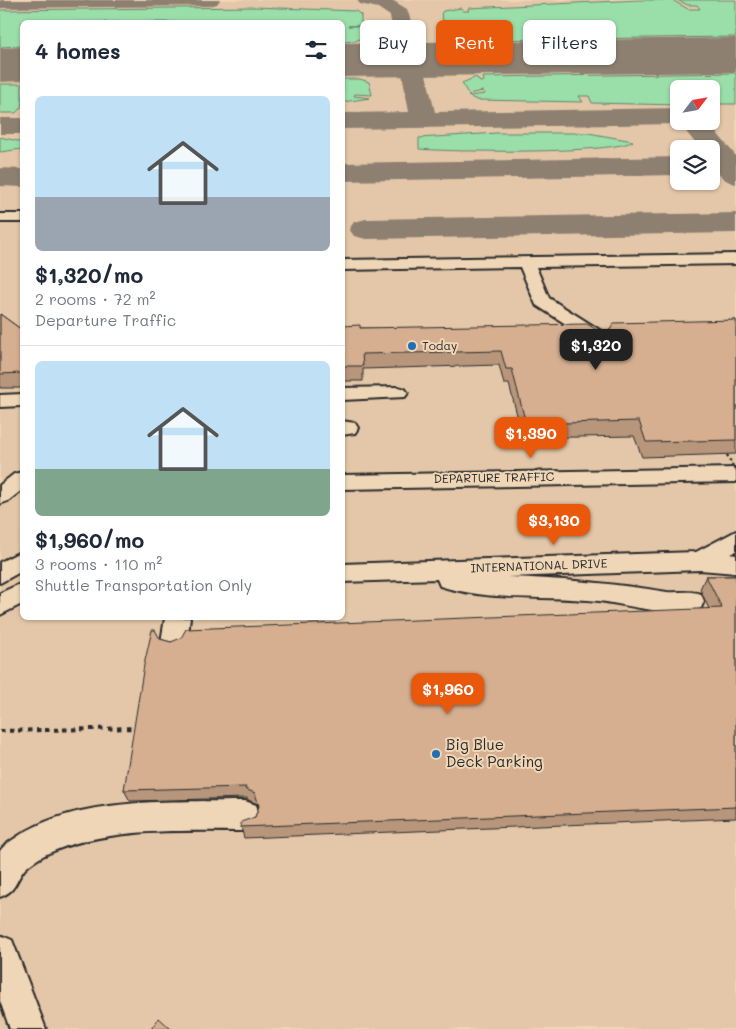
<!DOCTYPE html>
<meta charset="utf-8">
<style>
body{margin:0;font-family:Mali,sans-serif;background:#f6f6f7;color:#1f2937;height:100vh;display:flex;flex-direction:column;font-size:19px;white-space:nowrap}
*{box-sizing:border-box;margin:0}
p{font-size:16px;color:#747a83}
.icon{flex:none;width:28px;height:28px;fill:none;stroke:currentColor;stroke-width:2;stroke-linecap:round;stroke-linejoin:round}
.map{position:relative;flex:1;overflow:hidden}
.sheet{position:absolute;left:20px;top:20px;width:325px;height:600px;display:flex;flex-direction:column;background:#fff;border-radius:8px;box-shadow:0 1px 4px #0004}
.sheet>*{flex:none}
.banner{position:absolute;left:360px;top:20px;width:300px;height:45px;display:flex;gap:10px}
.needle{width:32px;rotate:59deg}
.controls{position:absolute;left:670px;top:80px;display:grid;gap:10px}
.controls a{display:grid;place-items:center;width:50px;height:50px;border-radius:8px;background:#fff;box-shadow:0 1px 4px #0004;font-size:25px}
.price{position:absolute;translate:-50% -42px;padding:0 11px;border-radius:10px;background:#ea580c;color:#fff;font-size:16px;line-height:32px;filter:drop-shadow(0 1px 2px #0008)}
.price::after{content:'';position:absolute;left:50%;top:30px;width:15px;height:11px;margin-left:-8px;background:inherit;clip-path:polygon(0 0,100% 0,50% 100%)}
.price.active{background:#222;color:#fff}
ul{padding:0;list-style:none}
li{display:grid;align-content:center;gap:10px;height:265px;padding:0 15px}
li+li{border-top:1px solid #e0e1e3}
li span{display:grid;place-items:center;height:155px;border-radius:8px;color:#555}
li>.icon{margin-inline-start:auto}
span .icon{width:90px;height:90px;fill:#fffc;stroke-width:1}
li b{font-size:21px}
h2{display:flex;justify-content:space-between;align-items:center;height:60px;padding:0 15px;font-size:21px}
.chip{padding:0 18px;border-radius:8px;background:#fff;box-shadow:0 1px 4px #0004;font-size:18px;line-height:45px}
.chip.active{background:#ea580c;color:#fff}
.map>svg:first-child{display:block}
.built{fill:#e3c7a8;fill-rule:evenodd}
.green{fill:#9adeaa;stroke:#62846a}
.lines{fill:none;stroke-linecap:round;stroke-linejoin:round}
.taxiway{fill:#8d8071;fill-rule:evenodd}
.runway{fill:#8d8071;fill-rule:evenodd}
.minor-casing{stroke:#2b2b2b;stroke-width:4}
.path{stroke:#2b2b2b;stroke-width:4;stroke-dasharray:4.5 4.5;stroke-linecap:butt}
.minor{fill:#efd6b7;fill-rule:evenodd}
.path-bridge{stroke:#2b2b2b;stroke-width:2.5;stroke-dasharray:2.5 2.5;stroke-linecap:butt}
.wall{fill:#b7967c;stroke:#2b2b2b}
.building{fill:#d5af90;stroke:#2b2b2b}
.poi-dot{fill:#1f6fb2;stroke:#efd6b7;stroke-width:2}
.labels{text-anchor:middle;stroke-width:4;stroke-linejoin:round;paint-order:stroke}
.poi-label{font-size:12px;fill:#2b2b2b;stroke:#efd6b7;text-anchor:start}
.street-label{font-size:12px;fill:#2b2b2b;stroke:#efd6b7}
.near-poi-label{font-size:15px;fill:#2b2b2b;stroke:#efd6b7;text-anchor:start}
</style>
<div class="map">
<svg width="736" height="1029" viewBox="0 0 736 1029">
<rect width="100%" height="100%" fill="#efd6b7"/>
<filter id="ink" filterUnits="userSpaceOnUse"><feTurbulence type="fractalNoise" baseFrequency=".02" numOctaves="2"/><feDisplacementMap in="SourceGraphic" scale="10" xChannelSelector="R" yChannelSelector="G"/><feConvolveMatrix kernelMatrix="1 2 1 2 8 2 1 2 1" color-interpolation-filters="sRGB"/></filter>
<g filter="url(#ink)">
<path class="built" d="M0 0H736V1029H0ZM22 22H342V618H22ZM679 89H711V121H679ZM679 149H711V181H679Z"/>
<path class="green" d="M639 0H672L688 9H700L697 5H688L677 0H736V37L482 40 480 37H475V41L461 40 459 36H454V39L450 37 445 25 458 23H444L441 14 443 11 461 8 463 11H469L468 8Z
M254 7 356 11 361 15V25L348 26H362V37L356 41 343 42 342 22H22V46L0 47V10Z
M736 73V104H711V89H679V105L592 103 589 96H579L583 102 477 100 468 96 485 94 483 91 468 94 462 83 476 77 480 82 484 81 483 77Z
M343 79H360L369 82 372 95 355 94 354 96 370 98 343 102Z
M0 84H22V106L16 113H0Z
M497 133H588L633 141C617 154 448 152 419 149V138Z
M0 137 22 142V149L0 152Z"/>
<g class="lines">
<path class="taxiway" d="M0 0H220L217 4 210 6 0 8Z
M357 0H392L407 9 417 39 430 46 472 53 476 58 472 63 464 65 422 58 435 112 679 108V121H707L736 156V184C718 180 711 166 711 149H700L680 124 342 129V113L409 112 399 58 357 67 349 65 345 60 349 55 389 47 395 41 390 16 378 8 360 4Z
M0 118H22V134H0Z
M679 157V175L342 181V163Z
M0 168 22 169V187L0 186Z
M736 213V233L366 239 354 236 349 229 354 222 366 219Z"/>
<path class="runway" d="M736 38V72L342 77V43Z
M22 47V81L0 82V48Z"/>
<g class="minor-casing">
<path id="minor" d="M0 214H22V222H0Z
M736 254V264L536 267 549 298 606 334 609 338 606 342H594L536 305 520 267 342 270V260Z
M398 387 405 389 408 393 405 397 342 400V388Z
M22 394V406L0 407V395Z
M342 421 355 423 358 428 355 433 342 435Z
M736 468V482L342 489V475Z
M22 472V490L8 501 0 504V485L14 474Z
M736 531V551L730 554 736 555V573L700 570 507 577C562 579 612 583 667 592 679 593 689 590 701 594L704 601 701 608C669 618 632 605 599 601 547 595 491 602 440 586L437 579 342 582V564L696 552Z
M22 551V571L0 583V562Z
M22 583V604L0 615V593Z
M165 618H190L187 642 183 650 174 653 165 650 161 642Z
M245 801 256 805 260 816 256 827 245 831C185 831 105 827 49 853 42 856 29 864 24 870 14 883 17 890 0 897V851C4 845 11 841 17 837 77 796 175 802 245 801Z
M0 935 12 940 46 1029H10L0 1001Z"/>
</g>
<path class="path" d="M0 731 137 728"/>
<use href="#minor" class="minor"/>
<path class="path-bridge" d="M727 455 736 472"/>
</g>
<path class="wall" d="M0 314 22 330V388H0Z
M736 320V454L642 457 634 436 523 438 509 384H504L499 365 363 369V381H342V326L360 328 610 330Z
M706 576H736V818L244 838 241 827 255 817 259 807 258 804 248 800 247 798 130 801 124 790 160 639 171 642 709 609 700 589Z"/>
<path class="building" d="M0 314 22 330V373L0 374Z
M736 320V440L646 442 639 421 526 424 512 369H506L501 351 362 354 363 366H342V326L360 325V328L587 324 597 330H610L614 323Z
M706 576H736V807L241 827V822L255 817 259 806 255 793 245 789 246 787 124 790 144 665 152 630H155L160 639 171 642 181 638 186 629 722 608Z
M159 1018 171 1029H151Z"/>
</g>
<g class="poi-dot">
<circle cx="412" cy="346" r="5"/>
<circle cx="436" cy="754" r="5"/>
</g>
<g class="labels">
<g class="poi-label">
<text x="422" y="350">Today</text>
</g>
<g class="street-label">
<text transform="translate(494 478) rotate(-1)" y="4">DEPARTURE TRAFFIC</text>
<text transform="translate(539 566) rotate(-2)" y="4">INTERNATIONAL DRIVE</text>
</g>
<g class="near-poi-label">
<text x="446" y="750">Big Blue<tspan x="446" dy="17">Deck Parking</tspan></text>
</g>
</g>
</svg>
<div class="controls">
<a><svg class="needle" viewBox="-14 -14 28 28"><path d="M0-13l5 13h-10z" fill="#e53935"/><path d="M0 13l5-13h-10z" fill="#747a83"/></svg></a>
<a><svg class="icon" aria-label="layers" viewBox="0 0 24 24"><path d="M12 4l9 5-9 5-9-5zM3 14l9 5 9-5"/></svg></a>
</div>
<b class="price active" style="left:596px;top:371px">$1,320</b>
<b class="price" style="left:531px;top:459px">$1,390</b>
<b class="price" style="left:554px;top:546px">$3,130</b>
<b class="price" style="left:448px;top:715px">$1,960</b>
<div class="banner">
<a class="chip">Buy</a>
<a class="chip active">Rent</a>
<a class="chip">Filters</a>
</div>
<section class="sheet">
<h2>4 homes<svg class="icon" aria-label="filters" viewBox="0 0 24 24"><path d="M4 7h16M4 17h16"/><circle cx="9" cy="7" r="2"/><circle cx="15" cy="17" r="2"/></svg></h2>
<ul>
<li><span style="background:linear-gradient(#bfe0f5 65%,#9aa5b1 0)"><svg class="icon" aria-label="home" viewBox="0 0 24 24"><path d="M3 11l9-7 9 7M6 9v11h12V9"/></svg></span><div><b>$1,320/mo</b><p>2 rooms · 72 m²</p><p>Departure Traffic</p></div></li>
<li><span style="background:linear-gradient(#bfe0f5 70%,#7fa58c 0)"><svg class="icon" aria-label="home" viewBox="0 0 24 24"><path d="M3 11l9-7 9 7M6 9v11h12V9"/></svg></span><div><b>$1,960/mo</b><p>3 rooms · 110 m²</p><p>Shuttle Transportation Only</p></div></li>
</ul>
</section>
</div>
